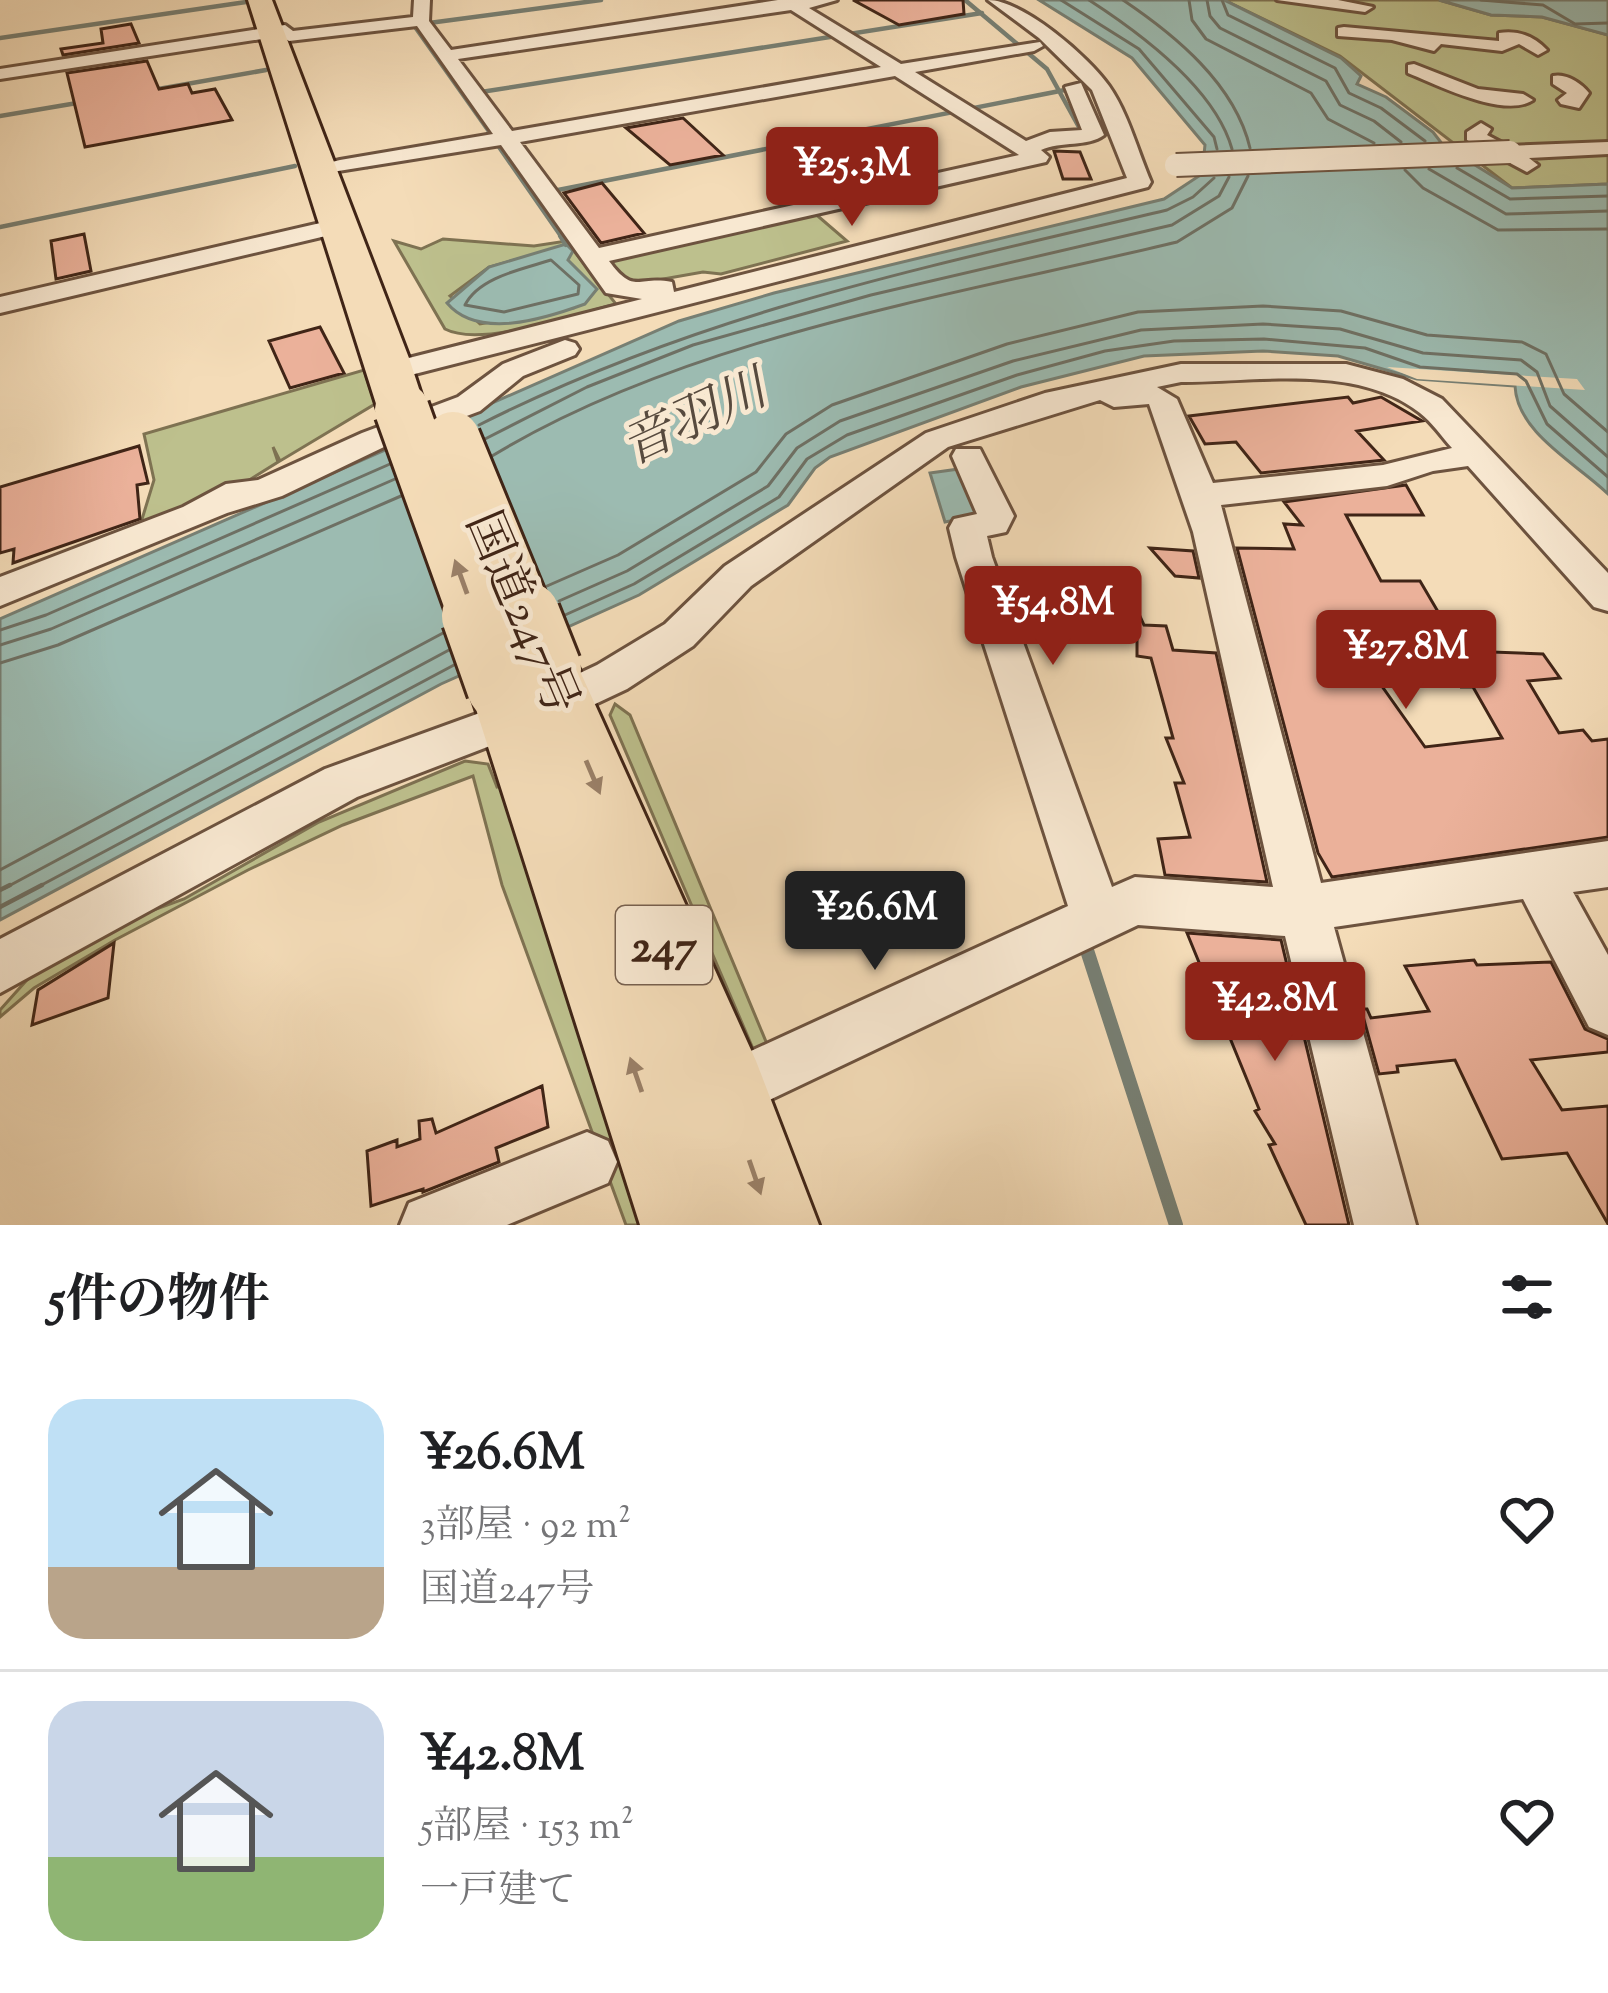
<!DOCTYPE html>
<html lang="ja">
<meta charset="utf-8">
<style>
body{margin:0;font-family:"Sorts Mill Goudy","Noto Serif JP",serif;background:#f2f2f2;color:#202124;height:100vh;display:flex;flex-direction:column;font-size:45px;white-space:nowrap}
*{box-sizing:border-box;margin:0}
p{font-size:39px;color:#757577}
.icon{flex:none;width:66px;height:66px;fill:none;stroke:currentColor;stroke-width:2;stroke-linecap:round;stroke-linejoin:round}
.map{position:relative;height:1225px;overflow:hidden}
.panel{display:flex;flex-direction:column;background:#fff;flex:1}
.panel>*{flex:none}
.price{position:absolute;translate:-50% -102px;padding:0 27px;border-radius:12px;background:#8f2418;color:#fff;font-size:39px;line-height:78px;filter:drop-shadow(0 3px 6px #0008)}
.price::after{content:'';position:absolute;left:50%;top:72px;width:36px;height:27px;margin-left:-18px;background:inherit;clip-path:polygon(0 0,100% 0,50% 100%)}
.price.active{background:#222;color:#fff}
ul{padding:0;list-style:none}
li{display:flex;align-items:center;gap:36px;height:300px;padding:0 48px}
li+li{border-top:3px solid #e0e0e0}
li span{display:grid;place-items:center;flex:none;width:336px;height:240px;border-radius:36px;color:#555}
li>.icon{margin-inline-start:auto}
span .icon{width:144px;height:144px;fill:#fffc;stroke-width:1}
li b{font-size:51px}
h2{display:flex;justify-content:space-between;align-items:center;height:144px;padding:0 48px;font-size:51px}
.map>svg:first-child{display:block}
.green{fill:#bdc08d;stroke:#7e7252;stroke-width:3;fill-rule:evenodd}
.water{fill:#9cbbb1;stroke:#777f73;stroke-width:3}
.pier{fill:#f4dcb8}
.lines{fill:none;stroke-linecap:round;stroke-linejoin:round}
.shore-far1{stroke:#6e7064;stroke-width:3}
.shore{stroke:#6e7064;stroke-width:4.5}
.stream-far2{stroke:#777f73;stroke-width:4.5}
.stream-far1{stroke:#777f73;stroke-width:6}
.stream{stroke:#777f73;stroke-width:14}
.building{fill:#ebb19a;stroke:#402517;stroke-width:3}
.minor-casing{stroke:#6d533f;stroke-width:6}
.highway-casing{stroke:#402517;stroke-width:6}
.minor{fill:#f8e8d1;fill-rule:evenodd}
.highway{fill:#f4dcb8;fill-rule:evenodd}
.minor-bridge-casing{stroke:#6d533f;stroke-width:26;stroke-linecap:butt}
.highway-bridge-far1-casing{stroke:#402517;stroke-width:60;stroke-linecap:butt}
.highway-bridge-casing{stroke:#402517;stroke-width:74;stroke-linecap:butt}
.minor-bridge{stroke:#f8e8d1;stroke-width:22}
.highway-bridge-far1{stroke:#f4dcb8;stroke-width:54}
.highway-bridge{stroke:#f4dcb8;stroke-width:68}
.oneway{fill:#9a8068}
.labels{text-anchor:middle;stroke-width:10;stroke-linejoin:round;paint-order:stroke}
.shield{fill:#f8e8d1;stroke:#77604f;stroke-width:3}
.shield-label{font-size:45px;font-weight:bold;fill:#402517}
.street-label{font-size:48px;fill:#402517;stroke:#f8e8d1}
.water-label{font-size:51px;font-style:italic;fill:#574a3e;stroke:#f8e8d1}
</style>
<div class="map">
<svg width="1608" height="1225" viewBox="0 0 1608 1225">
<rect width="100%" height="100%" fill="#f4dcb8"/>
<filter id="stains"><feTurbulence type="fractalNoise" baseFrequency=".00167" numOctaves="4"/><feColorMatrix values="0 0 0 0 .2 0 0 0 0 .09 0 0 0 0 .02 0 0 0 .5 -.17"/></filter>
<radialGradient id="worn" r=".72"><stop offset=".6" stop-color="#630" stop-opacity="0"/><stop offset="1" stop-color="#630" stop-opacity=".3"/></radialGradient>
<path class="green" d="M1224 0H1439L1491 15 1542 17 1608 35V184L1512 188 1340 56Z
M812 211 847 241 721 274 703 272 635 284 623 283 607 258Z
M443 239 534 246 566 241 616 304C576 314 481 348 445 329L394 241 421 249ZM533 255 567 257 573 308 480 324 450 296 489 267Z
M364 370 375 404 280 461 273 447 278 462 243 484 139 529 154 480 144 434Z
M615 704 630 715 767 1044 754 1051 610 715Z
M465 761 488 764 497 787 502 786 645 1225H626L502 885 473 776 343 825 248 870 115 940 34 988 0 1017V1010L34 972 126 920 184 899 319 822Z"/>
<path class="water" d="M1039 0H1224L1341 58 1361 76 1357 84 1386 97 1433 132 1443 145 1512 188 1608 184V494C1576 463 1517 433 1515 386L1417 379 1338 356 1263 351 1144 356 1021 387 830 457 815 468 788 505 639 595 441 684 0 920V619L679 321 774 293 1164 199 1202 174 1205 145 1132 58Z
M1439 0H1608V35L1542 17 1491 15Z
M566 244 573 251 568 260 597 289 585 304C544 319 478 340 447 303L489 267Z
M966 468 986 514 945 522 930 473Z"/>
<path class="pier" d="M1387 367 1577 379 1585 390 1417 379Z"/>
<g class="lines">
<path class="shore-far1" d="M1061 0 1139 49 1214 137 1217 149
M1089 0C1140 33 1215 88 1232 149
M1123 0C1175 35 1235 84 1250 148
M1189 0 1192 20 1206 39 1311 93 1328 119 1374 143
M1207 0 1210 16 1220 28 1326 81 1340 105 1374 121 1401 142
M1222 0 1228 15 1335 68 1349 93 1381 108 1425 141
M1481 0 1543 5 1575 24 1608 23
M1457 168 1510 199 1608 196
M1429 169 1506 214 1608 211
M1405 170 1423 188 1498 230 1608 229
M551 260 579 285 578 294 504 312 465 305C479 277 523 269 551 260Z
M479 425C702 312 927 267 1167 210L1193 197 1214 178
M485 439 587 387 693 345 871 295 1172 225 1219 196 1229 177
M492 456C690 336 953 296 1177 242L1232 208 1248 176
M547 586 618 555 756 472 786 434 832 405 1007 344 1138 312 1263 306 1341 311 1427 335 1522 342 1546 354 1564 394 1608 432
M559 601 627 571 768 486 797 448 840 421 1013 361 1141 330 1263 324 1340 329 1423 353 1521 360 1537 372 1550 406 1608 457
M565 615 634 584 779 497 807 459 847 435 1017 375 1105 351 1174 341 1264 339 1365 348 1420 367 1517 374 1526 381 1547 424 1608 477
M0 630 46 615 390 464
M0 645 51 629 395 479
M0 663 58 645 401 496
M0 870 443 633
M5 888 449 650
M36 888 454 665"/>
<path class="shore" d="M0 890 10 885
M0 907 42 885"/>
<path class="stream-far2" d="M965 0 1047 69 1080 129
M429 23 601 0
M413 24 493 137
M0 38 246 2
M147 91 266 70
M481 92 982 13
M0 116 83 102
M491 145 497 144 563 239
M367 167 391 162
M553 191 1065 90
M0 227 295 166"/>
<path class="stream-far1" d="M561 236 566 244"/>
<path class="stream" d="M1083 938 1176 1225"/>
</g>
<path class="building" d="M853 0H963L964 14 899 25Z
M131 24 139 43 63 55 61 49 103 43 101 29Z
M147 61 159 89 188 84 192 93 215 89 232 120 85 147 67 73Z
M683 118 723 155 670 165 626 128Z
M1054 151 1080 152 1091 179H1063Z
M602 183 644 233 601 243 564 193Z
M84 234 91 271 56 279 51 241Z
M320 327 344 373 290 388 269 341Z
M1348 397 1353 403 1381 397 1422 421 1357 431 1384 460 1261 473 1236 442 1205 444 1189 416Z
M139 446 148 483 137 485 140 519 13 563 14 549 0 553V487Z
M1406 485 1423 515H1346L1381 581H1420L1454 639H1364L1379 682 1425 747 1502 738 1473 687H1461L1438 650 1543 654 1560 678 1528 681 1559 733 1583 730 1592 741 1608 739V837L1332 877 1318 853 1237 548 1294 549 1284 524 1302 525 1284 502Z
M1150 548 1193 551 1199 578 1175 576Z
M1124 581 1144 625 1166 626 1173 650 1216 653 1267 882 1165 875 1158 839 1190 837 1175 783H1184L1166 738H1173L1151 658 1137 656V636L1026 639 1009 591Z
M1187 933 1281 940 1349 1225H1306L1269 1145 1275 1144 1255 1111 1259 1109Z
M114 943 108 998 32 1025 38 990Z
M1474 960 1477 965 1551 962 1585 1029 1608 1039V1052L1531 1060 1562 1110 1608 1106V1224L1567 1153 1502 1159 1455 1060 1397 1066 1398 1072 1379 1074 1361 1009H1367L1371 1018 1429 1011 1405 966Z
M542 1086 548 1127 496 1148 499 1162 423 1192V1189L371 1206 367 1151 397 1140V1147L420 1139 419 1121 432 1119 436 1133Z"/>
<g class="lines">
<g class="minor-casing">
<path id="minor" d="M414 0H430L429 21 451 50 778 0H837L809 8 901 64 1040 42 1043 46 1034 51 915 72 1026 141 1050 132 1082 130 1065 87 1081 83 1104 135C1088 147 1061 141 1041 150L1049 157 1046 162 609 261C635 296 638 275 672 282L674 292 1127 178 1092 90 1039 38 988 0C1023 0 1089 57 1109 86 1128 113 1138 152 1151 182L1148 187 391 380 381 377 376 371 381 365 642 299 606 293 501 145 332 172V162L340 160 493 134 417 26 289 41 281 36 0 79V69L285 25 293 31 413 17ZM791 10 881 67 512 131 458 59ZM895 76 1019 155 599 248 520 142Z
M1277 0H1338L1373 7 1365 12Z
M1344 27 1499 41V33C1518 30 1534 36 1547 50L1538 55 1519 44 1502 51 1441 44 1434 51 1392 40 1338 36V28Z
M1414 64 1478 89 1523 94 1533 100C1505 119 1437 85 1408 73V65Z
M1553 76C1566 73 1581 83 1589 93L1579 108 1561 104 1558 100 1567 93 1553 84Z
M1481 123 1491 129 1487 135 1508 146 1608 142V154L1529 158 1538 165 1527 172 1467 140V132Z
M342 218 354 225 351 230 0 313V297Z
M565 340 575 343 579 349 575 355 523 376 480 411 384 447 282 496 227 513 0 606V577L183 507 226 484 258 480 362 433 458 397 503 364Z
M1181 364H1346L1403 379 1442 399 1608 573V611L1594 607 1468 466 1433 471 1387 486 1221 505 1321 883 1608 841V887L1573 892 1608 955V1035L1589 1027 1523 899 1334 927 1416 1225H1354L1285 936 1138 925 725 1121 705 1112 696 1092 705 1072 1068 906 956 557 949 528 954 519 977 514 952 456 956 449H980L1014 516 1006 532 987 536 992 557 1112 887 1135 877 1273 887 1193 532 1149 404 1114 407 1100 400 948 447 751 586 693 646 627 689 576 713 357 797 0 993V939L325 769 546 689 597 665 665 624 725 566 926 433 1045 393ZM1181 382C1255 382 1357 363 1420 413 1432 422 1442 437 1452 448L1383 465 1213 483 1177 399 1157 387Z
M587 1132 608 1141 617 1162 608 1183 507 1225H400L409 1203Z"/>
</g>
<g class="highway-casing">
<path id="highway" d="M248 0H272L409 358 426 410 419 420 402 424 385 420 378 410Z
M547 644 569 651 579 669 756 1061 819 1225H640L469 687 478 669 501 661 517 666 525 651Z"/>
</g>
<use href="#minor" class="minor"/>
<use href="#highway" class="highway"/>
<g class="minor-bridge-casing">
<path id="minor-bridge" d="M1176 165 1510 152"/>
</g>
<g class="highway-bridge-far1-casing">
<path id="highway-bridge-far1" d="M402 410 477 619
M453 439 527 619"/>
</g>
<g class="highway-bridge-casing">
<path id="highway-bridge" d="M476 616 501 687
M526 616 547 669"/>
</g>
<use href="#minor-bridge" class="minor-bridge"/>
<use href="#highway-bridge-far1" class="highway-bridge-far1"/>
<use href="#highway-bridge" class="highway-bridge"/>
</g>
<defs><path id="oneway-solid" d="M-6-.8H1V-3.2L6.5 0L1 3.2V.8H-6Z" transform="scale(3)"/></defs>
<g class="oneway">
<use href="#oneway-solid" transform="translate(461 577) rotate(-110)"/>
<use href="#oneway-solid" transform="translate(593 777) rotate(67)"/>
<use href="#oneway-solid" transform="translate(636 1075) rotate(-109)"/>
<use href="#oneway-solid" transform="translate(755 1177) rotate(71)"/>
</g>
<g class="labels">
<rect class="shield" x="616" y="906" width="96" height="78" rx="9"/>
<g class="shield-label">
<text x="664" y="961">247</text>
</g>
<g class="street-label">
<text transform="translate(524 612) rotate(67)" y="17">国道247号</text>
</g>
<g class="water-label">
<text transform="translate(693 416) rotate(-25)" y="18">音羽川</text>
</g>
</g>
<rect width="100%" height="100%" filter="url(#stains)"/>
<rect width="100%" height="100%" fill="url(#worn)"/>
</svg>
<b class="price" style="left:852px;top:229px">¥25.3M</b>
<b class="price" style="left:1053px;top:668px">¥54.8M</b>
<b class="price" style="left:1406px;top:712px">¥27.8M</b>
<b class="price active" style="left:875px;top:973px">¥26.6M</b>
<b class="price" style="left:1275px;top:1064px">¥42.8M</b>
</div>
<section class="panel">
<h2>5件の物件<svg class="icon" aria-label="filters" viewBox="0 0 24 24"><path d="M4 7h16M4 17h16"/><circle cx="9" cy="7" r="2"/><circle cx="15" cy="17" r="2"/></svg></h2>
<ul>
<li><span style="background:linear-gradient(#bfe0f5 70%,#b9a48a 0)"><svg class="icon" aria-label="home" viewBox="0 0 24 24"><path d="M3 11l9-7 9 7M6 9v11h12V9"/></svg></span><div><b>¥26.6M</b><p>3部屋 · 92 m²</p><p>国道247号</p></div><svg class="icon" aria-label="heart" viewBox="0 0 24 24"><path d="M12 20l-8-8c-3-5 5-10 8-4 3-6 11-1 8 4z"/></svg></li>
<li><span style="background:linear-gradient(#c9d6e8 65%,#8fb573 0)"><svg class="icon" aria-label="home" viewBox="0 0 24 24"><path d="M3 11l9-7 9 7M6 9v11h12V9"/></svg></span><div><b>¥42.8M</b><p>5部屋 · 153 m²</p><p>一戸建て</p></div><svg class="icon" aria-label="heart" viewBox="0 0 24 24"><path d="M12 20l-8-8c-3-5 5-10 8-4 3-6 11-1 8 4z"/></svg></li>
</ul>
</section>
